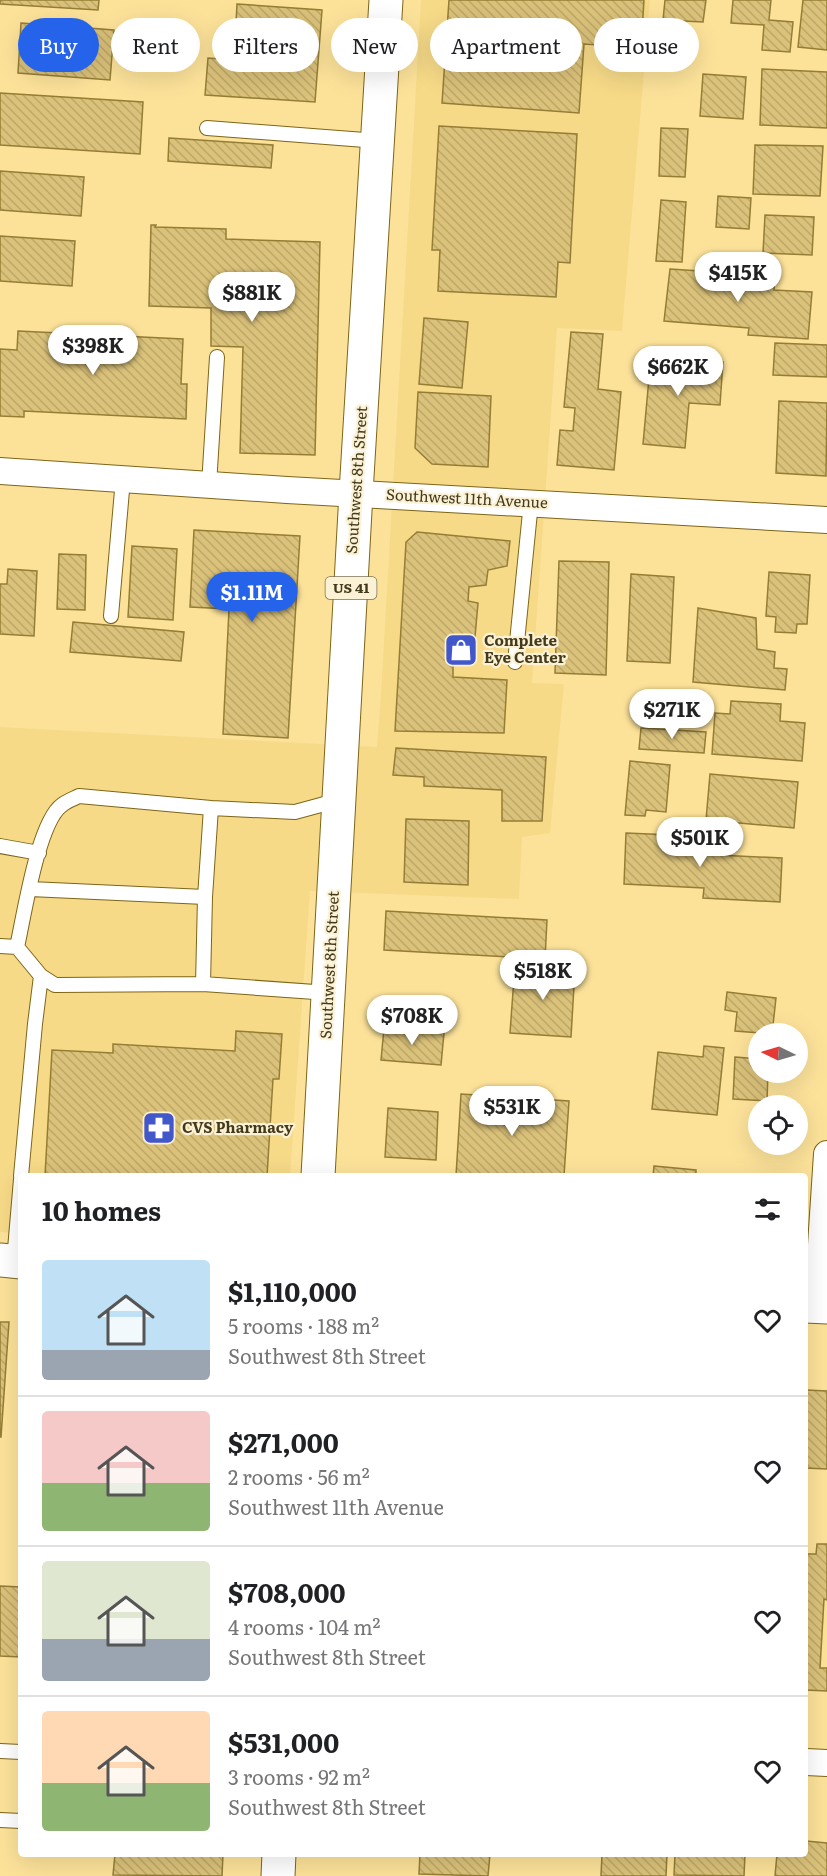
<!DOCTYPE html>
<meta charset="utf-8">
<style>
body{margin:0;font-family:Literata,serif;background:#f2f2f2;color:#202124;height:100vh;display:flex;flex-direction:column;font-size:22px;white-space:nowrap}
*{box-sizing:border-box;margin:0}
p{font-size:20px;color:#757577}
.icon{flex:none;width:33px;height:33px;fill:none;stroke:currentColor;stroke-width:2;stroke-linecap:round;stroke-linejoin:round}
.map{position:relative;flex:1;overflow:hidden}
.drawer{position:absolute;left:18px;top:1173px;width:790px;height:684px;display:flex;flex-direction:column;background:#fff;border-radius:6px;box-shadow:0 6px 24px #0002}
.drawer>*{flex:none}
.banner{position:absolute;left:18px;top:18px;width:792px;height:54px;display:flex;gap:12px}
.needle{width:39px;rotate:275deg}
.buttons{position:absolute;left:748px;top:1023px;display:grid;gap:12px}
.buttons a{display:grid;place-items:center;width:60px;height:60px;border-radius:50%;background:#fff;box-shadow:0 6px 24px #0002;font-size:30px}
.price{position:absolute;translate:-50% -51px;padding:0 14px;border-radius:21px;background:#fff;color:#222;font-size:20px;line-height:39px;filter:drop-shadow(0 2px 3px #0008)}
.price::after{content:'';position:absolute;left:50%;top:36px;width:18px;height:14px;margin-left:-9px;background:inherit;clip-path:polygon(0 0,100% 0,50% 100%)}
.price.on{background:#2563eb;color:#fff}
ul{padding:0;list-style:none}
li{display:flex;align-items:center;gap:18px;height:150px;padding:0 24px}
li+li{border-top:2px solid #e0e0e0}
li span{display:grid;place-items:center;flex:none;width:168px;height:120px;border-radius:6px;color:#555}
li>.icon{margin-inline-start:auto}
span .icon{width:72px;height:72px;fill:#fffc;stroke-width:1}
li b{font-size:26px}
h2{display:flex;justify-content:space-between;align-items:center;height:72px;padding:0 24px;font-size:26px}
.tag{padding:0 21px;border-radius:27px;background:#fff;box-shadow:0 6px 24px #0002;font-size:21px;line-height:54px}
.tag.on{background:#2563eb;color:#fff}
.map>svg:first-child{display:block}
.built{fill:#f6da88}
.building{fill:url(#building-back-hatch);stroke:#957d35;stroke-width:1.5}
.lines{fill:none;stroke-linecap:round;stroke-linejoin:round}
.lane-casing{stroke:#7d6518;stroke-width:16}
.street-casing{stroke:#7d6518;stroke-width:28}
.secondary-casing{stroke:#7d6518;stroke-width:35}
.primary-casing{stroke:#7d6518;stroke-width:35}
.lane{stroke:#fff;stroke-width:14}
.street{stroke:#fff;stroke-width:26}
.secondary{stroke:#fff;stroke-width:33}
.primary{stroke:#fff;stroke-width:33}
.labels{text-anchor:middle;stroke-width:4.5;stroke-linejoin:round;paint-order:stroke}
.shield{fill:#fbf1d5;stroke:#7a7053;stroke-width:1.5}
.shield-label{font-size:14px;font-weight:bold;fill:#43391b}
.street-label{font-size:15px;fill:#43391b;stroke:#fbf1d5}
.poi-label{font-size:15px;font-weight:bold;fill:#43391b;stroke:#fbf1d5;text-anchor:start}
</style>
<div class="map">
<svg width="827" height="1876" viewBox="0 0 827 1876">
<defs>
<pattern id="building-back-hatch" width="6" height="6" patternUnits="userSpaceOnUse" patternTransform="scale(1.5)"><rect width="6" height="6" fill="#dbc27a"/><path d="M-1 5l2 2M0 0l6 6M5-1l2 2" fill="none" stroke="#bda769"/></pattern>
</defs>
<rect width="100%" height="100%" fill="#fce299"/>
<path class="built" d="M421 0H650L622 331 557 328 532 683 564 684 550 833 522 837 519 899 310 891 290 1176H21V1233L0 1232V727L377 747 381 694Z"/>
<path class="building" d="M0 0H99L98 10 0 4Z
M449 0H644L641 48 584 44 579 113 442 103Z
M665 0H706L703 22 663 20Z
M733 0H771L769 20 793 22 790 52 762 50 764 25 731 23Z
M803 0H827V50L798 47Z
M237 4 322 10 315 102 205 95 208 58 234 60Z
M21 23 114 30 110 80 18 73Z
M762 69 827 72V128L760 125Z
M703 74 746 77 743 119 700 116Z
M0 93 143 102 140 154 0 145Z
M439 126 577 134 570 263 558 262 556 297 438 291 440 250H432Z
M661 128 688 129 685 177 659 176Z
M169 138 273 145 271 168 168 161Z
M755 145 823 146 820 196 753 194Z
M0 171 84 177 81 216 0 210Z
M718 196 751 198 749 229 716 227Z
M661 200 686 202 682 262 656 261Z
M765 215 814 217 812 255 763 253Z
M151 225H156L155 227 226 229V239L320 242 315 455 240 453 243 347 211 346V308L149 306Z
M0 236 75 241 72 286 0 281Z
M670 269 775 276 774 290 812 292 808 339 748 335 749 328 664 321Z
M424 318 468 322 462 388 419 384Z
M18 331 183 339 181 384H187L186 419 24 411V417L0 416V349L17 350Z
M571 332 603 334 598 389 621 392 614 470 557 465 560 430 573 431 575 408 564 407Z
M775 343 827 345V377L773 375Z
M651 356 723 362 720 405 689 403 685 448 643 444Z
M418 392 491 396 488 467 432 464 415 448Z
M779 401 827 403 826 476 776 473Z
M194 530 300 536 288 738 223 734 229 609 190 607Z
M417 532 510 541 507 566 488 570 486 585 469 587 468 601 478 603 473 659 453 662V677L507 680 504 733 395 731 406 542Z
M132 546 177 549 173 620 128 617Z
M59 554 86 555 85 610 57 609Z
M559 561 609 562 606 675 555 673Z
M8 569 37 571 34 636 0 634V584H7Z
M769 572 810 575 807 624H797L796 633 775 632 776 617 766 616Z
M631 574 674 577 670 663 627 661Z
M698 608 756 618 757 649 775 652 774 668 787 669 785 690 693 682Z
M73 622 184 632 181 661 70 652Z
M731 701 781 704 780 721 805 723 802 761 712 754 715 713 730 714Z
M641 728 706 732 704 753 639 749Z
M396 748 546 757 542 821H502V790L424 786V777L393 775Z
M630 761 670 765 666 812 646 810 645 816 625 815Z
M710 774 798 782 794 828 706 820Z
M406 819 469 821 468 885 404 882Z
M626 833 719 837 717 855 782 858 780 902 703 898 704 888 624 884Z
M386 911 547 920 545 959 384 950Z
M515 964 575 969 571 1037 510 1033Z
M727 992 776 998 772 1034 735 1031 737 1012 725 1010Z
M384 1028 444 1033 441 1065 381 1060Z
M236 1031 282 1034 279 1079H273L267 1176H45L52 1050 113 1053V1044L235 1051Z
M704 1046 724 1048 717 1115 652 1109 658 1052 703 1057Z
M735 1057 759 1059V1072H768L767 1101 733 1099Z
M461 1094 569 1101 564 1176H456Z
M388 1108 438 1112 436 1160 385 1157Z
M654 1166 696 1170V1176H653Z
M0 1322H9L1 1437H0Z
M806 1390 827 1391V1469L806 1468Z
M817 1544H827V1600L824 1599 820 1668H827V1691L806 1690V1554H816Z
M0 1586 21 1587V1657L0 1656Z
M806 1841 827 1843V1876H775L777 1854H806Z
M115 1854H223L222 1876 113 1875Z
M420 1854H490L488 1876 419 1874Z
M602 1854H667L666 1876H601Z
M675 1854H745L744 1876 674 1875Z"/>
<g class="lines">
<g class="lane-casing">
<path id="lane" d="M207 128 378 141
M209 485 217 357
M111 616 123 479
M515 662 531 502
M211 808 295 812 339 800
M0 846 39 853
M30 889 205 897
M0 946 17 947 41 976 55 985 203 984 205 897 211 808 79 796C73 799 67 801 62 805 38 822 24 916 17 947
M203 984 329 993
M21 1176 35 1024 41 976
M14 1261 21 1179
M0 1751 21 1752
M0 1820 21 1821"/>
</g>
<g class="street-casing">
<path id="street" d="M0 471 287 490 827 520
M817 1306 827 1154
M806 1762 827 1763"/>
</g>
<g class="secondary-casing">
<path id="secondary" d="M0 1260 21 1262
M806 1306 827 1307"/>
</g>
<g class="primary-casing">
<path id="primary" d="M318 1176 356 493 386 0
M278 1876 279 1854"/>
</g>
<use href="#lane" class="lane"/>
<use href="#street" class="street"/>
<use href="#secondary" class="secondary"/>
<use href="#primary" class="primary"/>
</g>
<defs>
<g id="shop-square" transform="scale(1.725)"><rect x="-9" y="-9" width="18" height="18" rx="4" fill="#4257ca" stroke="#fbf1d5"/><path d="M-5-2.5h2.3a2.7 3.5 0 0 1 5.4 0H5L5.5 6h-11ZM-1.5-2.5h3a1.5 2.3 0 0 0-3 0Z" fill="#fff"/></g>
<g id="pharmacy-square" transform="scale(1.725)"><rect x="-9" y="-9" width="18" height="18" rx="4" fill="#4257ca" stroke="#fbf1d5"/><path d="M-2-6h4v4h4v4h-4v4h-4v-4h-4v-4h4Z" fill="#fff"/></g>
</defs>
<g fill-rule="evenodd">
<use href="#shop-square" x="461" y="650"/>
<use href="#pharmacy-square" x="159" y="1128"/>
</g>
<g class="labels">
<rect class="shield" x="325.5" y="577" width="51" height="22" rx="4.5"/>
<g class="shield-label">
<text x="351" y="593">US 41</text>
</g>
<g class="street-label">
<text transform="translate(357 480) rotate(-86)" y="5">Southwest 8th Street</text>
<text transform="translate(467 499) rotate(3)" y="5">Southwest 11th Avenue</text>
<text transform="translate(330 965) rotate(-87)" y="5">Southwest 8th Street</text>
</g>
<g class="poi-label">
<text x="484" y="646">Complete<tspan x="484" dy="17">Eye Center</tspan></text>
<text x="182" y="1133">CVS Pharmacy</text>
</g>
</g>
</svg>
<div class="buttons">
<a><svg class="needle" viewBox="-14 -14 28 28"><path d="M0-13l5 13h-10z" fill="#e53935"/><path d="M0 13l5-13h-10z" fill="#757577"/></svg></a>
<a><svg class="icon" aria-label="locate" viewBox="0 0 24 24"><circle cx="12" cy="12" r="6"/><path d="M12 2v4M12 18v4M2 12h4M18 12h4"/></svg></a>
</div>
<b class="price" style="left:738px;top:303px">$415K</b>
<b class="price" style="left:252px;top:323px">$881K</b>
<b class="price" style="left:93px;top:376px">$398K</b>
<b class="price" style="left:678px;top:397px">$662K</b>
<b class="price on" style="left:252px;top:623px">$1.11M</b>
<b class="price" style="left:672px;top:740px">$271K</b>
<b class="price" style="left:700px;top:868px">$501K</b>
<b class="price" style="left:543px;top:1001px">$518K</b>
<b class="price" style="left:412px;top:1046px">$708K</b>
<b class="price" style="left:512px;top:1137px">$531K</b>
<div class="banner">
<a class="tag on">Buy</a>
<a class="tag">Rent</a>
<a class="tag">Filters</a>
<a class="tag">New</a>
<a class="tag">Apartment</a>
<a class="tag">House</a>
</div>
<section class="drawer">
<h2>10 homes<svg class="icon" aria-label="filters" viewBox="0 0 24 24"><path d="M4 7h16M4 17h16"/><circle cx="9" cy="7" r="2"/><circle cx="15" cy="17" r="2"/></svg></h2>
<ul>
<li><span style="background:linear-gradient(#bfe0f5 75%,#9aa5b1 0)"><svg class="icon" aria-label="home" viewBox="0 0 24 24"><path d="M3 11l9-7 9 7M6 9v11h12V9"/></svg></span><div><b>$1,110,000</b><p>5 rooms · 188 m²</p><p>Southwest 8th Street</p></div><svg class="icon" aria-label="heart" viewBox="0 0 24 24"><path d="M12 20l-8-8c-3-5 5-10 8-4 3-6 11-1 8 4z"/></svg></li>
<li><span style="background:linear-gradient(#f6c9c9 60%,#8fb573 0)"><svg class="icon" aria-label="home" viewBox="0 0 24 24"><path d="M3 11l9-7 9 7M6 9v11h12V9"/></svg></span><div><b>$271,000</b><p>2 rooms · 56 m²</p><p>Southwest 11th Avenue</p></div><svg class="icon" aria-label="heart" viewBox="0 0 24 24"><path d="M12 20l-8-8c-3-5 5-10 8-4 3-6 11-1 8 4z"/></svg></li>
<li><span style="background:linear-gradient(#dfe7d0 65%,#9aa5b1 0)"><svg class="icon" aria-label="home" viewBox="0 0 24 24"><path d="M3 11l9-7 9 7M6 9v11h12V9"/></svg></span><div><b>$708,000</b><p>4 rooms · 104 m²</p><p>Southwest 8th Street</p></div><svg class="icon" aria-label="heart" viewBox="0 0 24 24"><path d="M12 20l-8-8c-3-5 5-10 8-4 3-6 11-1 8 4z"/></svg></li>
<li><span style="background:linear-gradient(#ffd9b3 60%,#8fb573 0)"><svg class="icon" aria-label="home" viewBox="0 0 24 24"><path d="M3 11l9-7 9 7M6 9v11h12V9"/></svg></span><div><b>$531,000</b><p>3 rooms · 92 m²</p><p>Southwest 8th Street</p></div><svg class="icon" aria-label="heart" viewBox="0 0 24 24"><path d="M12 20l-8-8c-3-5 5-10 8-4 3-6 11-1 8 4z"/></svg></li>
</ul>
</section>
</div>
